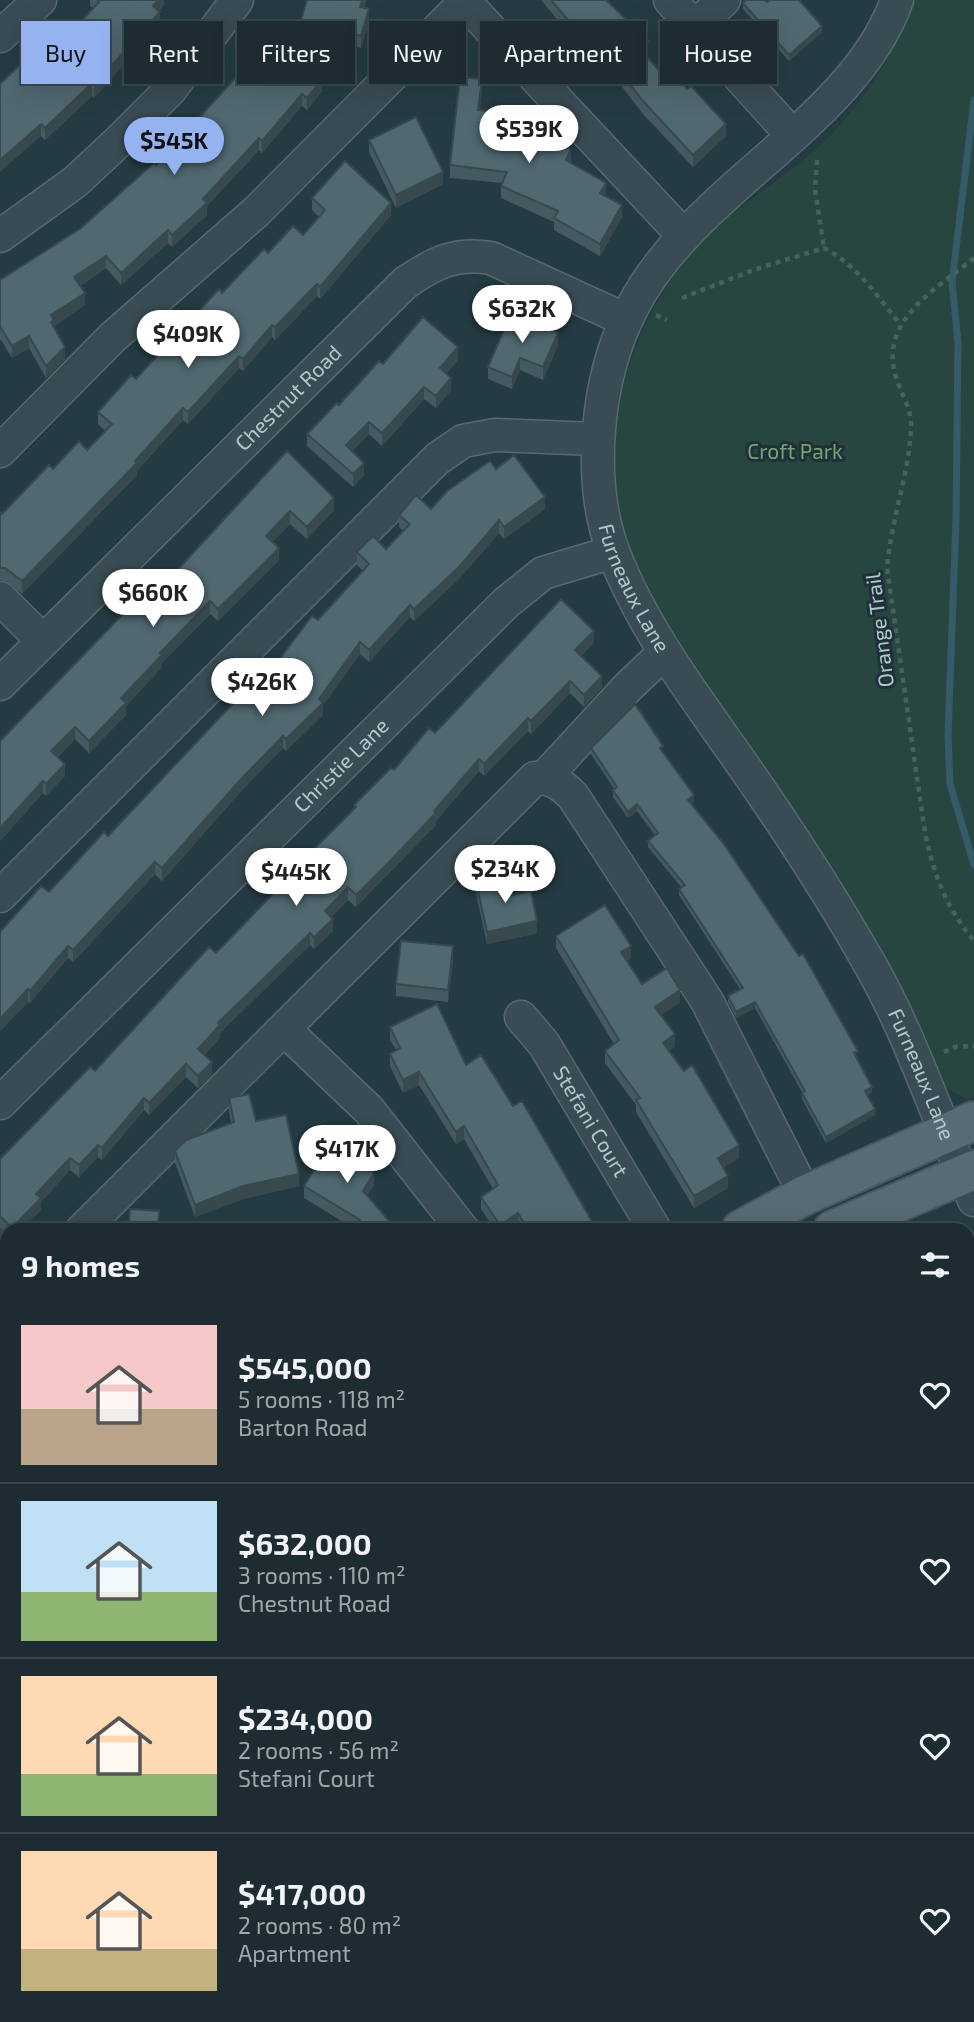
<!DOCTYPE html>
<meta charset="utf-8">
<style>
body{margin:0;font-family:"Exo 2",sans-serif;background:#29383e;color:#f1f3f6;height:100vh;display:flex;flex-direction:column;font-size:26px;white-space:nowrap}
*{box-sizing:border-box;margin:0}
p{font-size:23px;color:#a0a7ac}
.icon{flex:none;width:38px;height:38px;fill:none;stroke:currentColor;stroke-width:2;stroke-linecap:round;stroke-linejoin:round}
.map{position:relative;flex:1;overflow:hidden}
.panel{position:absolute;left:0px;top:1223px;width:975px;height:800px;display:flex;flex-direction:column;background:#1c2c32;border-radius:21px 21px 0 0;box-shadow:0 7px 28px #0002,0 0 0 2px #3a484d}
.panel>*{flex:none}
.banner{position:absolute;left:21px;top:21px;width:933px;height:63px;display:flex;gap:14px}
.price{position:absolute;translate:-50% -60px;padding:0 16px;border-radius:24px;background:#fff;color:#222;font-size:23px;line-height:46px;filter:drop-shadow(0 2px 4px #0008)}
.price::after{content:'';position:absolute;left:50%;top:42px;width:21px;height:16px;margin-left:-10px;background:inherit;clip-path:polygon(0 0,100% 0,50% 100%)}
.price.current{background:#95b2f1;color:#111}
ul{padding:0;list-style:none}
li{display:flex;align-items:center;gap:21px;height:175px;padding:0 21px}
li+li{border-top:2px solid #3a484d}
li span{display:grid;place-items:center;flex:none;width:196px;height:140px;border-radius:0px;color:#555}
li>.icon{margin-inline-start:auto}
span .icon{width:84px;height:84px;fill:#fffc;stroke-width:1}
li b{font-size:30px}
h2{display:flex;justify-content:space-between;align-items:center;height:84px;padding:0 21px;font-size:30px}
.pill{padding:0 24px;border-radius:0px;background:#1c2c32;box-shadow:0 7px 28px #0002,0 0 0 2px #3a484d;font-size:24px;line-height:63px}
.pill.current{background:#95b2f1;color:#111}
.map>svg:first-child{display:block}
.green{fill:#284640}
.lines{fill:none;stroke-linecap:round;stroke-linejoin:round}
.stream{stroke:#355b69;stroke-width:7}
.minor-casing{stroke:#576970;stroke-width:35}
.major-casing{stroke:#46575f;stroke-width:42}
.path{stroke:#47625d;stroke-width:4.5;stroke-dasharray:5 5;stroke-linecap:butt}
.minor{stroke:#394b53;stroke-width:32}
.major{stroke:#576b73;stroke-width:38}
.wall{fill:#455960}
.shaded-wall{fill:#38494e}
.building{fill:#506870;stroke:#38494e;stroke-width:2}
.labels{text-anchor:middle;stroke-width:6;stroke-linejoin:round;paint-order:stroke}
.street-label{font-size:21px;fill:#b6c6cd;stroke:#1e3038}
.park-label{font-size:21px;fill:#76a473;stroke:#1e3038}
</style>
<div class="map">
<svg width="974" height="2022" viewBox="0 0 974 2022">
<rect width="100%" height="100%" fill="#253b43"/>
<path class="green" d="M915 0H974V1097L968 1100 944 1086 905 998 647 590C640 573 629 555 625 537 597 431 629 317 705 239 743 200 794 173 832 134 869 95 895 50 915 0Z"/>
<g class="lines">
<path class="stream" d="M974 100 952 282 958 343 956 520 948 736 950 784 974 865"/>
<g class="minor-casing">
<g id="minor">
<path d="M463 0 683 235"/>
<path d="M670 0 792 135"/>
<path id="s1" d="M897 0C853 124 693 188 632 308 596 378 586 480 614 554 645 633 699 702 747 771 790 833 831 896 868 961 912 1037 938 1121 974 1200"/>
<path d="M694 27 724 0"/>
<path d="M0 36 40 0"/>
<path d="M0 236 75 182 119 141 170 90 237 0"/>
<path d="M0 451 113 337 256 212 465 2"/>
<path d="M0 598 43 641"/>
<path id="s2" d="M0 684 405 283C434 263 455 252 491 258L626 320"/>
<path d="M545 777 628 687 665 652"/>
<path d="M0 896 437 459 463 441 495 435 596 439"/>
<path id="s3" d="M521 1017 544 1044 655 1230"/>
<path d="M284 1029 369 1110 463 1230"/>
<path id="s4" d="M0 1103 507 602 543 573 613 552"/>
<path d="M82 1230 535 778C552 777 562 785 573 796L707 1001 805 1195"/>
<path d="M0 1485 7 1489"/>
<path d="M968 1566 974 1564"/>
<path d="M0 1673 7 1677"/>
<path d="M968 1732 974 1728"/>
<path d="M0 1828 7 1833"/>
<path d="M968 1907 974 1902"/>
<path d="M0 1947 7 1938"/>
<path d="M122 2016 131 2022"/>
<path d="M364 2016 373 2022"/>
<path d="M632 2016 641 2022"/>
<path d="M680 2022 684 2016"/>
<path d="M855 2022 860 2016"/>
</g>
</g>
<g class="major-casing">
<path id="major" d="M741 1230 805 1195 974 1121
M833 1230 974 1170
M19 2022 23 2016
M75 2022 79 2016"/>
</g>
<path class="path" d="M817 160 815 190 824 248
M974 258C938 288 880 319 895 374 900 393 913 409 911 430 908 477 891 521 887 568L925 833C935 878 945 905 974 941
M682 298 756 269 824 248C856 264 877 296 900 324
M656 315 667 320
M944 1052 955 1047 974 1046"/>
<use href="#minor" class="minor"/>
<use href="#major" class="major"/>
</g>
<path class="wall" d="M90 0H164V5L159 11 160 24 94 98 92 96 45 140 41 136 30 70 47 58 93 8 90 6Z
M307 0H366L364 8 369 22 361 48 336 41 313 72 322 91 307 110 302 106 262 153 259 150 207 206V215L172 247 168 243 121 285 106 268 80 286 85 305 54 326 65 359 46 378 29 348 12 358 1 340 0 341V280L81 228 156 165 254 69 298 30Z
M541 0H606L648 54 646 55 659 70 687 89 726 136 693 167 643 114 612 74 608 77 572 41V37Z
M767 2 822 32 789 61 743 9V3Z
M482 91 480 110 505 119 571 161V162L606 195V196L622 217 600 256 554 230V222L501 198V186L502 183 450 178V165Z
M369 140 443 184 396 208 369 152Z
M312 198 391 215 320 299 317 296 275 340 272 337 243 371 239 368 188 424 183 420 137 471V475L22 594 5 581 0 580V512L2 514 53 469 87 450 105 431 98 424V412L136 379 222 293 268 253 303 235 319 217 312 210Z
M558 345 543 380 520 370 512 389 488 379V367Z
M458 360 446 374 451 390 436 408 424 399 382 446 369 434 352 451 364 475 353 487 307 446V434L383 364Z
M287 451 334 510 307 539 290 524 272 542 279 560 218 621 210 614 162 663V667L126 706V715L89 753 75 739 58 757 65 776 46 796 43 793 0 841V741L170 578Z
M496 469 545 509 504 539 499 533 459 579 414 621 410 617 369 662 360 654 323 705V715L286 751 283 748 242 790 162 881 155 874 73 962 68 958 30 1003 28 1002 0 1031V932L49 892 108 836 266 677 363 571 357 565V552L386 549 403 531 399 527V515L431 509Z
M594 643 581 656 602 688 584 707 570 693 531 734 528 731 484 776 479 771 436 821V825L356 907 348 900 331 917 333 931 314 949 310 945 220 1033V1038L204 1055 212 1075 198 1088 186 1077 149 1115 144 1110 102 1160 98 1157 79 1177 70 1170 41 1202V1210L21 1230H7V1235L3 1231V1243L2 1230 0 1228V1159L95 1071 216 953 270 898V893L354 809V805L435 733Z
M591 748 663 752 694 801 691 804 858 1057H856L872 1093 868 1095 875 1115 826 1143 802 1099V1092L755 1008 736 1018 728 1002V996L740 989 679 895V889L682 888 648 847V841L655 835 637 811 628 818 613 797V790L614 789 591 754Z
M476 882 513 895 537 933 487 944 476 894Z
M556 936 631 958 627 961 642 984 680 1002 661 1015 675 1046 669 1051 739 1158 723 1167 728 1188 694 1208 636 1112V1105L605 1063V1051L614 1044 556 948Z
M453 959 448 1002 396 996V984Z
M390 1027 466 1065 513 1106 597 1230H521L518 1225 510 1230H495L481 1209V1197L493 1189 464 1139 456 1144 419 1085 403 1093 390 1066V1054L396 1050 390 1040Z
M229 1098 256 1121 299 1186 243 1199 195 1217 175 1163V1151L231 1123 229 1111Z
M359 1157 356 1162 374 1185 367 1196 397 1230 351 1227 304 1198V1186Z
M968 1300 974 1312V1505L968 1495V1484L970 1483 968 1477Z
M7 1370V1433L6 1432 2 1438 0 1437V1371L4 1374Z
M0 1541 7 1546V1632L0 1627Z
M0 1724 7 1725V1810L0 1805Z
M974 1926V2014L968 2022H886V2016H968Z
M183 2016H310L319 2022H192Z
M415 2016H549L558 2022H424Z
M738 2016H828L824 2022H734Z"/>
<path class="shaded-wall" d="M158 0H164V5L153 18V6Z
M362 0H366L360 19V7Z
M369 9V22L361 48V36Z
M160 12V24L94 98V85Z
M822 26V32L789 61V55Z
M336 28V41L307 80V68Z
M648 41V54L640 61V49Z
M612 61V74L608 77V65Z
M322 79V91L307 110V98Z
M482 79V91L478 122V110Z
M92 83V96L45 140V128Z
M302 94V106L262 153V141Z
M41 124V136L0 172V160Z
M726 124V136L693 167V155Z
M259 138V150L207 206V215L172 247V235L203 199Z
M571 149V161L566 172V160Z
M443 172V184L396 208V195Z
M606 183V195L600 205V193Z
M391 203V215L320 299V287Z
M622 205V217L600 256V244Z
M168 230V243L121 285V273Z
M106 256V268L74 289V277Z
M317 284V296L275 340V327Z
M85 293V305L54 326V332L51 334V315Z
M272 325V337L243 371V359Z
M558 333V345L543 380V367Z
M29 336V348L12 358V346Z
M65 347V359L46 378V366Z
M458 347V360L440 381V368Z
M239 356V368L188 424V412Z
M520 358V370L512 389V377Z
M451 378V390L436 408V396Z
M424 387V399L382 446V433Z
M183 408V420L137 471V475L22 594V581L135 461Z
M369 422V434L346 457V445Z
M364 463V475L353 487V474Z
M545 497V509L504 539V527Z
M334 498V510L307 539V527Z
M290 511V524L266 549V536Z
M499 520V533L459 579 414 621V609Z
M279 548V560L218 621V609Z
M210 601V614L162 663V667L126 706V715L89 753V741L121 698 160 653Z
M410 605V617L369 662V650Z
M594 631V643L575 663V650Z
M360 642V654L323 705V715L286 751V739L319 699Z
M602 676V688L584 707V695Z
M570 681V693L531 734V721Z
M528 718V731L484 776V764Z
M75 727V739L51 763V751Z
M283 736V748L242 790 162 881V868L242 778Z
M479 759V771L436 821V825L356 907V895L434 811Z
M65 764V776L46 796V784Z
M43 781V793L0 841V828Z
M694 795V801L688 806V800Z
M637 804V811L628 818V812Z
M155 862V874L73 962V950Z
M348 887V900L325 923V911Z
M333 919V931L314 949V937Z
M537 921V933L487 944V932Z
M310 933V945L220 1033V1038L198 1061V1049L218 1023Z
M68 946V958L30 1003V991Z
M453 946V959L448 1002V990Z
M631 946V958L621 964V952Z
M28 989V1002L0 1031V1019Z
M680 990V1002L655 1019V1007Z
M755 1002V1008L736 1018V1012Z
M675 1034V1046L663 1055V1043Z
M212 1062V1075L198 1088V1076Z
M186 1064V1077L149 1115V1103Z
M419 1072V1085L403 1093V1080Z
M872 1087V1093L865 1097V1091Z
M144 1098V1110L102 1160V1148Z
M875 1109V1115L826 1143V1137Z
M464 1126V1139L456 1144V1132Z
M98 1145V1157L79 1177V1165Z
M359 1145V1157L351 1171V1158Z
M739 1145V1158L718 1171V1158Z
M70 1158V1170L41 1202V1210L21 1230H12V1228L36 1194Z
M374 1173V1185L363 1203V1191Z
M299 1174V1186L243 1199 195 1217V1205L243 1186Z
M728 1176V1188L694 1208V1196Z
M518 1213V1225L510 1230H500V1225Z
M3 1231V1243L0 1255V1243Z
M6 1420V1432L2 1438V1426Z
M974 1656V1668L968 1672V1660Z
M974 1841V1853L968 1859V1846Z
M974 2002V2014L968 2022H958L963 2016H968V2010Z
M813 2016H817V2022H809Z
M822 2016H828L824 2022H822Z"/>
<path class="building" d="M97 0H158L153 6 160 12 94 85 92 83 45 128 41 124 0 160V84L23 62 30 70 45 56 47 58 99 2Z
M307 0H362L360 7 369 9 361 36 336 28 307 68 322 79 307 98 302 94 262 141 259 138 203 199 207 203 172 235 168 230 121 273 106 256 74 277 85 293 51 315 54 320 51 322 65 347 46 366 29 336 12 346 1 328 0 329V280L81 228 154 163 156 165 248 64 254 69 289 23 298 30Z
M551 0H606L648 41 640 49 659 70 667 63 687 89 691 86 726 124 693 155 643 101 612 61 608 65 572 29 574 27Z
M746 0H765L767 2 770 0H799L822 26 789 55 743 3Z
M460 77 482 79 478 110 505 112 504 119 571 149 566 160 606 183 600 193 622 205 600 244 554 218 558 211 501 186 507 172 450 165Z
M416 117 443 172 396 195 369 140Z
M345 161 391 203 320 287 317 284 275 327 272 325 243 359 239 356 188 412 183 408 135 461 137 463 22 581 5 568H0V512L2 514 49 465 53 469 79 441 87 450 112 424 98 412 131 375 136 379 219 289 222 293 264 249 268 253 293 226 303 235 325 210 312 198Z
M511 313 558 333 543 367 520 358 512 377 488 367Z
M423 317 458 347 440 368 451 378 436 396 424 387 382 433 369 422 346 445 364 463 353 474 307 434 337 403 339 405 379 361 383 364Z
M287 451 334 498 307 527 290 511 266 536 279 548 218 609 210 601 160 653 162 655 121 698 126 703 89 741 75 727 51 751 65 764 46 784 43 781 0 828V741L164 572 170 578Z
M514 455 545 497 504 527 499 520 459 567 414 609 410 605 369 650 360 642 319 699 323 703 286 739 283 736 242 778 162 868 155 862 73 950 68 946 30 991 28 989 0 1019V932L41 886 49 892 104 832 108 836 242 694 263 674 266 677 312 616 318 620 369 564 357 552 373 536 386 549 410 524 399 515 416 495 431 509 447 491 490 461 496 469Z
M561 599 594 631 575 650 602 676 584 695 570 681 531 721 528 718 484 764 479 759 434 811 436 813 390 861 356 895 348 887 325 911 333 919 314 937 310 933 218 1023 220 1025 198 1049 212 1062 198 1076 186 1064 149 1103 144 1098 102 1148 98 1145 79 1165 70 1158 36 1194 41 1198 12 1228 0 1216V1159L90 1067 95 1071 209 947 216 953 272 895 270 893 356 807 354 805 391 768 394 770 429 728 435 733Z
M635 704 663 746 660 748 694 795 688 800 724 844 799 956 803 954 858 1051 854 1053 872 1087 865 1091 875 1109 826 1137 802 1093 805 1091 755 1002 736 1012 728 996 743 988 679 889 685 885 648 841 658 833 637 804 628 812 613 790 617 787 591 748Z
M509 875 513 895 531 891 537 921 487 932 476 882Z
M605 905 631 946 621 952 642 984 667 968 680 990 655 1007 675 1034 663 1043 684 1071 692 1065 739 1145 718 1158 728 1176 694 1196 636 1100 640 1098 605 1051 619 1040 556 936Z
M401 941 453 946 448 990 396 984Z
M437 1004 466 1065 481 1055 513 1106 522 1101 597 1230H528L518 1213 500 1225 481 1197 498 1185 464 1126 456 1132 419 1072 403 1080 390 1054 400 1048 390 1027Z
M249 1094 256 1121 286 1115 299 1174 243 1186 195 1205 175 1151 186 1140 234 1122 229 1098Z
M338 1132 359 1145 351 1158 374 1173 363 1191 397 1230H348L360 1220 304 1186Z
M130 1209 159 1211 158 1226 200 1229V1230L129 1229Z
M940 1222 943 1230H919Z
M0 1230 3 1231 0 1243Z
M968 1300 974 1312V1494L968 1484 974 1481 968 1466Z
M7 1370V1421L6 1420 2 1426 0 1424V1371L4 1374Z
M0 1541 7 1546V1619L0 1615Z
M974 1592V1656L968 1660V1596Z
M0 1724 7 1725V1788L0 1784Z
M974 1773V1841L968 1846V1778Z
M974 1926V2002L968 2010V1932Z
M201 2016H310L319 2022H210Z
M434 2016H549L558 2022H444Z
M738 2016H813L809 2022H734Z
M886 2016H963L958 2022H894Z"/>
<g class="labels">
<g class="street-label">
<text dy="7" stroke="none"><textPath href="#s2" startOffset="406">Chestnut Road</textPath></text>
<text dy="7" stroke="none"><textPath href="#s1" startOffset="702">Furneaux Lane</textPath></text>
<text transform="translate(880 630) rotate(-97)" y="7">Orange Trail</text>
<text dy="7" stroke="none"><textPath href="#s4" startOffset="480">Christie Lane</textPath></text>
<text dy="7" stroke="none"><textPath href="#s1" startOffset="1269">Furneaux Lane</textPath></text>
<text dy="7" stroke="none"><textPath href="#s3" startOffset="126">Stefani Court</textPath></text>
</g>
<g class="park-label">
<text x="795" y="459">Croft Park</text>
</g>
</g>
</svg>
<b class="price" style="left:529px;top:165px">$539K</b>
<b class="price current" style="left:174px;top:177px">$545K</b>
<b class="price" style="left:522px;top:345px">$632K</b>
<b class="price" style="left:188px;top:370px">$409K</b>
<b class="price" style="left:153px;top:629px">$660K</b>
<b class="price" style="left:262px;top:718px">$426K</b>
<b class="price" style="left:505px;top:905px">$234K</b>
<b class="price" style="left:296px;top:908px">$445K</b>
<b class="price" style="left:347px;top:1185px">$417K</b>
<div class="banner">
<a class="pill current">Buy</a>
<a class="pill">Rent</a>
<a class="pill">Filters</a>
<a class="pill">New</a>
<a class="pill">Apartment</a>
<a class="pill">House</a>
</div>
<section class="panel">
<h2>9 homes<svg class="icon" aria-label="filters" viewBox="0 0 24 24"><path d="M4 7h16M4 17h16"/><circle cx="9" cy="7" r="2"/><circle cx="15" cy="17" r="2"/></svg></h2>
<ul>
<li><span style="background:linear-gradient(#f6c9c9 60%,#b9a48a 0)"><svg class="icon" aria-label="home" viewBox="0 0 24 24"><path d="M3 11l9-7 9 7M6 9v11h12V9"/></svg></span><div><b>$545,000</b><p>5 rooms · 118 m²</p><p>Barton Road</p></div><svg class="icon" aria-label="heart" viewBox="0 0 24 24"><path d="M12 20l-8-8c-3-5 5-10 8-4 3-6 11-1 8 4z"/></svg></li>
<li><span style="background:linear-gradient(#bfe0f5 65%,#8fb573 0)"><svg class="icon" aria-label="home" viewBox="0 0 24 24"><path d="M3 11l9-7 9 7M6 9v11h12V9"/></svg></span><div><b>$632,000</b><p>3 rooms · 110 m²</p><p>Chestnut Road</p></div><svg class="icon" aria-label="heart" viewBox="0 0 24 24"><path d="M12 20l-8-8c-3-5 5-10 8-4 3-6 11-1 8 4z"/></svg></li>
<li><span style="background:linear-gradient(#ffd9b3 70%,#8fb573 0)"><svg class="icon" aria-label="home" viewBox="0 0 24 24"><path d="M3 11l9-7 9 7M6 9v11h12V9"/></svg></span><div><b>$234,000</b><p>2 rooms · 56 m²</p><p>Stefani Court</p></div><svg class="icon" aria-label="heart" viewBox="0 0 24 24"><path d="M12 20l-8-8c-3-5 5-10 8-4 3-6 11-1 8 4z"/></svg></li>
<li><span style="background:linear-gradient(#ffd9b3 70%,#c2b280 0)"><svg class="icon" aria-label="home" viewBox="0 0 24 24"><path d="M3 11l9-7 9 7M6 9v11h12V9"/></svg></span><div><b>$417,000</b><p>2 rooms · 80 m²</p><p>Apartment</p></div><svg class="icon" aria-label="heart" viewBox="0 0 24 24"><path d="M12 20l-8-8c-3-5 5-10 8-4 3-6 11-1 8 4z"/></svg></li>
</ul>
</section>
</div>
